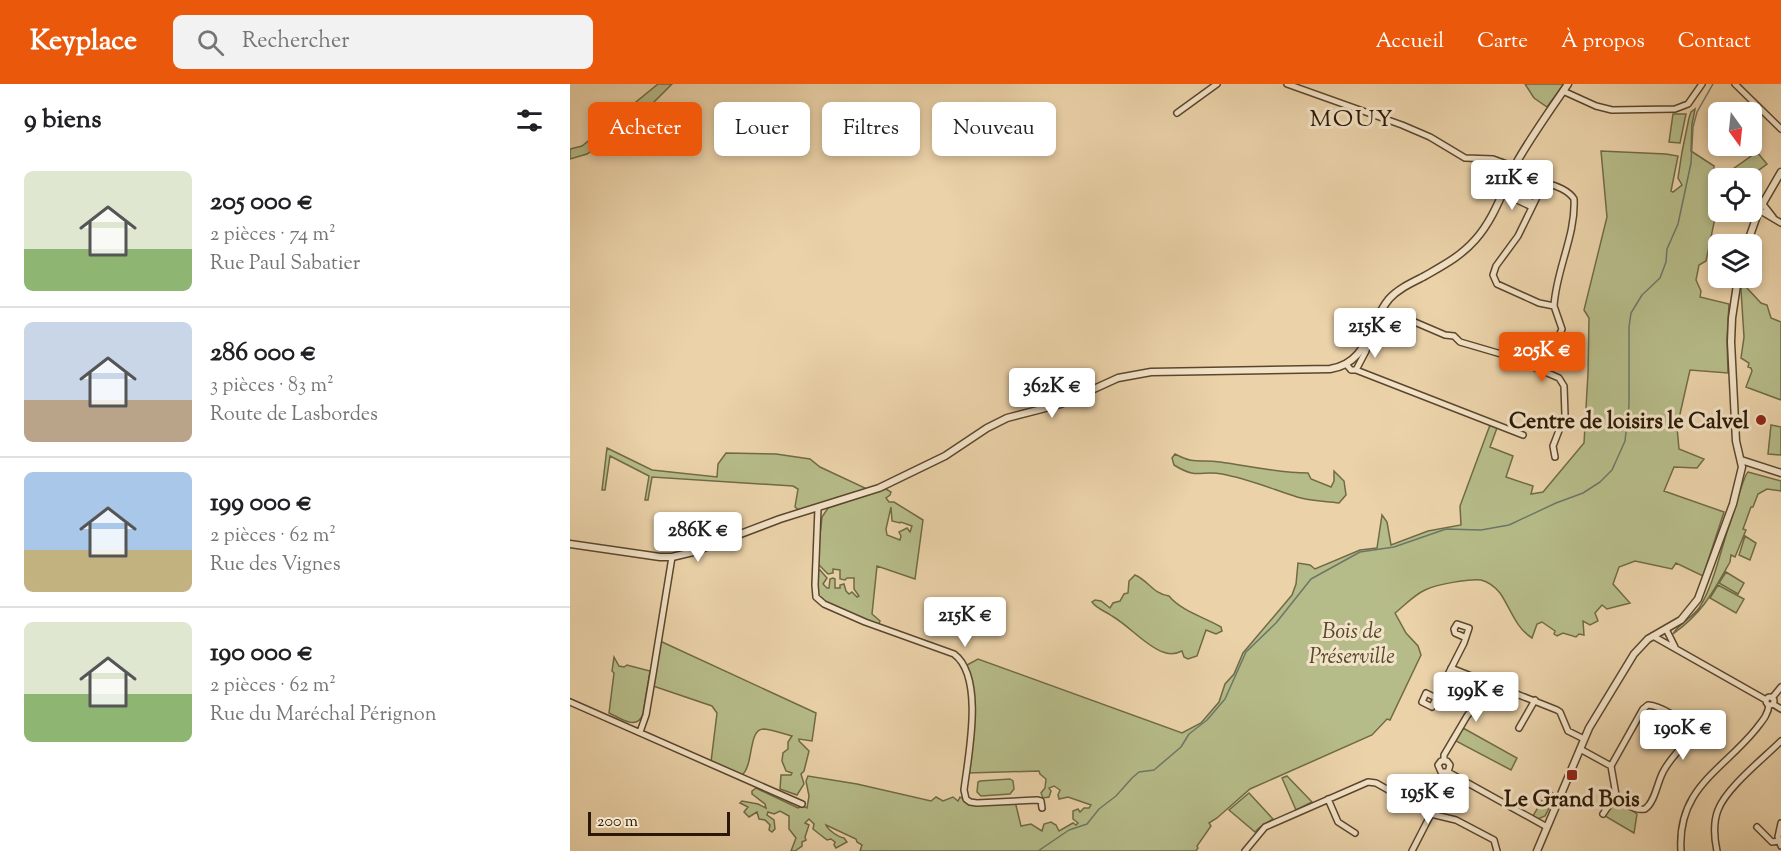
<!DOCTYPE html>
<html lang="fr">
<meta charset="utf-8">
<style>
body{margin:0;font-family:"Sorts Mill Goudy",serif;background:#f2f2f2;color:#202124;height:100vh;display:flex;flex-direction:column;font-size:22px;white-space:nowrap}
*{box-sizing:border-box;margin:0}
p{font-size:20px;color:#757577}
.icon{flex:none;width:33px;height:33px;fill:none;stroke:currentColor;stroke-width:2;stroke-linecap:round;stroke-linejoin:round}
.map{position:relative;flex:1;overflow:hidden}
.sheet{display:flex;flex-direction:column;background:#fff;width:570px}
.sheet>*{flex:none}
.guide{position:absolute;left:18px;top:18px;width:570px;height:54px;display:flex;gap:12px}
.needle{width:39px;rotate:165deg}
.controls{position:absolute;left:1138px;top:18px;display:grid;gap:12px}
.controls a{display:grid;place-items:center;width:54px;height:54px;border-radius:9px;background:#fff;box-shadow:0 3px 9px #0003;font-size:30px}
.scale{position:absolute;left:18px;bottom:15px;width:142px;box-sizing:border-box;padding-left:6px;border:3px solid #2b1803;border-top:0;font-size:16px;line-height:21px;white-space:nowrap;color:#2b1803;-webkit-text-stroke:4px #f2e2c7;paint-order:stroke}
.price{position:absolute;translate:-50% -51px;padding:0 14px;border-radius:6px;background:#fff;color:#222;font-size:20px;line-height:39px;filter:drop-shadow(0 2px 3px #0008)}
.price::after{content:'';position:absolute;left:50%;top:36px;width:18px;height:14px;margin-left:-9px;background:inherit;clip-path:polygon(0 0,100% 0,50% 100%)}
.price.current{background:#ea580c;color:#fff}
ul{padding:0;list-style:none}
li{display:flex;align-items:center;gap:18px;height:150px;padding:0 24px}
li+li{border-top:2px solid #e0e0e0}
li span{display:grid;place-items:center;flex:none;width:168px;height:120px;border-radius:9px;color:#555}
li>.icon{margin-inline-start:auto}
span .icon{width:72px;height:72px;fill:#fffc;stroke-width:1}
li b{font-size:26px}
h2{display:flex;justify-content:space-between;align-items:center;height:72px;padding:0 24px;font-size:26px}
.tag{padding:0 21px;border-radius:9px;background:#fff;box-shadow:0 3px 9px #0003;font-size:21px;line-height:54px}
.tag.current{background:#ea580c;color:#fff}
header{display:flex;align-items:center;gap:36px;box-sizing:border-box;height:84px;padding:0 30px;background:#ea580c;color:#fff}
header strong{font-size:28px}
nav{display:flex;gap:33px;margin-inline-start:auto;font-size:21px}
.search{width:420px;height:54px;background:#f2f2f2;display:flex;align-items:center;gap:15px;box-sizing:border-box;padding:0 21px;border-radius:9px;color:#757577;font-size:22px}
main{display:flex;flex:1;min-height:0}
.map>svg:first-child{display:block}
.green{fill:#b6bc89;stroke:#706a46;stroke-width:1.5;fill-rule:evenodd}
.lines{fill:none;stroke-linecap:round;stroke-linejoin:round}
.stream{stroke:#6c7768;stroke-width:1.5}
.minor-casing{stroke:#5b462c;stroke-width:8}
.tertiary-casing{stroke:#5b462c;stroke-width:9}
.minor{stroke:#f2e2c7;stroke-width:5}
.tertiary{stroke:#f2e2c7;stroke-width:6}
.poi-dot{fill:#8f2418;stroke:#f2e2c7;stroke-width:2}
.labels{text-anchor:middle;stroke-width:6;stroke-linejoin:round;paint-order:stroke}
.poi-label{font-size:22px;font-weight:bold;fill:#2b1803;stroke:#f2e2c7;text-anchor:end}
.park-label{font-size:22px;font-style:italic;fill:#55492b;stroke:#f2e2c7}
.neighbourhood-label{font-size:24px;letter-spacing:1.5px;fill:#2b1803;stroke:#f2e2c7}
</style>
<header>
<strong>Keyplace</strong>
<div class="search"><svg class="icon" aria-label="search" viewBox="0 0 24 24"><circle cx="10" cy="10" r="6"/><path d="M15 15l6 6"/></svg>Rechercher</div>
<nav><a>Accueil</a><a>Carte</a><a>À propos</a><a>Contact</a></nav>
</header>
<main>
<section class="sheet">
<h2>9 biens<svg class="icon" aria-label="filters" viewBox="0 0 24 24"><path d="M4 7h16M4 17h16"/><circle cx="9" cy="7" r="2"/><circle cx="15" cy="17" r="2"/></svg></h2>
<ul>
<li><span style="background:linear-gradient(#dfe7d0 65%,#8fb573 0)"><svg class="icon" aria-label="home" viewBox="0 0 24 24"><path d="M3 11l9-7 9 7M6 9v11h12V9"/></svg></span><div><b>205 000 €</b><p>2 pièces · 74 m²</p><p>Rue Paul Sabatier</p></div></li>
<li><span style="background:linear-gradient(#c9d6e8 65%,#b9a48a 0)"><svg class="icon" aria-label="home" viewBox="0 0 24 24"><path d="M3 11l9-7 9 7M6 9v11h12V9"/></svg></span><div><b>286 000 €</b><p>3 pièces · 83 m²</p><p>Route de Lasbordes</p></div></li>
<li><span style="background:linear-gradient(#a9c7e8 65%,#c2b280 0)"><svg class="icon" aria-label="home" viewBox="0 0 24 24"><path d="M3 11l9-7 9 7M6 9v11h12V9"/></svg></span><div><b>199 000 €</b><p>2 pièces · 62 m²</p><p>Rue des Vignes</p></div></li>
<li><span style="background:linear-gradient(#dfe7d0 60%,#8fb573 0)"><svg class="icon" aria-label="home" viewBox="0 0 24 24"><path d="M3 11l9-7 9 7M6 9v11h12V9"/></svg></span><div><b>190 000 €</b><p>2 pièces · 62 m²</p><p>Rue du Maréchal Pérignon</p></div></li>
</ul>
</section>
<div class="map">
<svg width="1211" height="767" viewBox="0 0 1211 767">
<rect width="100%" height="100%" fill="#ebd2a9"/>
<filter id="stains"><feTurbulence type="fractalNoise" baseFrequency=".00333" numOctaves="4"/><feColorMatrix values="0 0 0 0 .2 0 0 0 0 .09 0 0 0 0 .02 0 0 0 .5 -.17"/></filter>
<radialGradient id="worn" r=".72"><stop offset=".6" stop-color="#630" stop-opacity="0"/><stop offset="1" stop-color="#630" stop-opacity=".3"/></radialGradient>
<path class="green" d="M88 0H102L74 28 37 56 17 70 0 75V65L12 62Z
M955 0H994L977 23 964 14Z
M1125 25 1122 40 1121 67 1144 82 1142 106 1145 134 1136 177 1129 181 1126 196 1131 207 1130 213 1159 220 1157 255 1158 289 1120 286 1107 343 1109 365 1134 375 1127 384 1104 383 1094 407 1154 428 1133 492 1106 479 1102 485 1065 477 1049 483 1043 500 1060 519 1037 525 1032 521 1025 529 1028 537 1020 541 1013 537 1014 551 1009 550 1006 553 993 549 987 552 984 550 985 547 972 538 967 540 962 554C945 543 941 525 930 509 925 503 919 498 911 496 898 495 867 500 855 506 844 511 835 521 825 529L836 549 848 562 851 571 820 636 817 635 802 651 680 705 647 734 639 739 641 742 627 762 628 764 626 767H290L292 761 287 758 286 755 256 741C258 746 268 753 274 754L277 758 266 764 264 761 265 758 261 755 257 756 243 745 244 740 239 735 235 739 239 741 235 753 236 756 232 758V762L225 767H221L226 754 219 745V732L210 727 204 730 198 728 197 731 204 736 205 745 202 748 199 746 200 741 195 736 189 735 187 728 179 733 174 728 178 723 170 719 172 717 188 720 196 724 195 720 182 710V707L186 704 228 724 233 722 237 724 239 712 236 697 238 692 287 700 361 717 366 713 373 717 383 713 388 717 390 713 399 719 445 717 451 742 461 740 472 747 474 740 481 738 486 741 489 747 503 739 506 741 508 739 503 735V727L508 725 510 728 514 724H519L521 721 498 713 489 715 488 711 490 706 484 702 479 704 481 707 479 713 473 714 471 709 475 704 476 695 470 690 469 687 398 689 405 619 397 581 408 575 612 649 631 639 649 618 655 600 664 590 673 569 722 511 726 500 728 479 740 481 745 485 790 466 807 464 812 431 817 438 821 461 858 447 891 441 890 422 920 341 927 344 920 363 943 372 936 393 963 402 961 410 973 408 1014 359 1018 289 1019 234 1014 226 1037 133 1031 67 1096 70 1108 72 1101 107 1103 108 1112 101 1108 94 1112 68 1119 34 1121 28Z
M1103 30H1116L1110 59 1099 58Z
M1187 68 1197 80 1178 94H1171L1163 85Z
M1182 193 1185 197 1177 204 1191 219 1197 221 1201 234 1211 238V316L1176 303 1182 287 1181 284 1178 283 1179 279 1171 274 1174 253 1171 206 1173 194Z
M1201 341 1211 343V371L1198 370Z
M37 364 82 386 147 393 148 380 156 369 206 370 240 375 250 383 295 404 296 408 277 411 265 414 262 418 243 421 236 425 229 426 225 423 228 405 223 402 82 393 78 416H75L79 392 40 372 35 406H32Z
M605 370C626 381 629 375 650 378 679 382 708 389 738 389L741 395 761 403 764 397V387L774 397 776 411 769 419C755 417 740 417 727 413 702 405 679 395 652 390 630 386 628 396 604 381L602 374Z
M1178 388 1211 397V407L1197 405 1188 410 1183 423H1181L1173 445 1176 446 1165 473 1161 471 1160 478C1142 510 1133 528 1103 550 1108 540 1122 534 1129 524 1143 503 1150 469 1158 445 1162 435 1173 392 1178 388Z
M316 405 321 408 320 411 316 414 319 418H324L353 436 345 495 307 482 302 530 310 537 308 542 252 517 247 512V488L250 486 257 494 253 500 257 504H259L260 495 263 494 265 495V504H270V501L274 500 276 507 279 510 282 508 287 513 289 512 284 505V494H277L275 496 270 495V486L263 485V489L258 490 247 479 252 433 258 424ZM321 423 322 437 330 439 331 438 342 442 340 448 337 444 329 448 331 452 330 456 317 451 316 445Z
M1175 452 1186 459 1180 476 1169 471Z
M1156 488 1174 499 1168 510 1149 499Z
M565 491C579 497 583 510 599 512 611 527 636 534 651 543L652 547 646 550 636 546 627 572 618 575 614 573 612 567C606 570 600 571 593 568 577 563 558 541 542 532 535 527 527 525 522 518L525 516 531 517 540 524 543 519 550 517 554 510 558 509 559 497Z
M1148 501 1174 515 1166 529 1140 514Z
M90 557 246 629 242 657 229 655V657L239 667 234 687 231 690 234 700 227 711 210 705 211 691H221L222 689 216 687 212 677 213 669 218 665V658L222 652C213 650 201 645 193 645 178 646 184 681 172 691L141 678 147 629 142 622 83 602Z
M44 573 49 582 54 583 57 581 80 587 73 630C67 647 50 634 39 629L44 589 42 587Z
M893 644 947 674 941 686 886 657Z
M717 692 742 718 726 726 712 694Z
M440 695 443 697 444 705 440 710 411 712 407 708 408 698 410 697Z
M978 706 986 711 975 732 968 735 963 732Z
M679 709 703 735 690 743 685 748 659 726Z
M1044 718H1050L1067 730 1064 749 1035 732Z"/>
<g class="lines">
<path class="stream" d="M468 767 499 746 517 740 529 725 546 712 562 694 569 688 584 686 611 663 619 650 637 636 655 615 676 568 706 539 741 495 790 468 824 463 876 445 911 446 939 441 986 419 1013 409 1030 398 1042 386 1055 357 1059 321V243L1061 229 1072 211 1090 194 1096 178 1097 165 1108 140 1121 79 1123 43 1127 28 1143 0"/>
<g class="minor-casing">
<path id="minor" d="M717 0 832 41 860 53 895 74 923 75 945 83
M1165 0 1211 45
M993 7 1026 22 1042 26 1105 25 1118 20 1132 0
M607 29 647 0
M977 100C986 101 999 107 1004 115 1006 151 986 186 984 222L969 219 927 200 923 191 926 182 948 152 971 105Z
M935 103 941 109 964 119
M932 109 962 123
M1192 119 1203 133
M1189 126 1211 139
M984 222 992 245 973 287 989 294 994 302 995 331 983 362 985 373
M826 230 875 251 884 252 890 258 931 270 973 287
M776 280 781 286H786L953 351
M786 286 796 267 799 255
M248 424 245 501 246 513 254 520 295 538 384 570C415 593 398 673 394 706L396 715 400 718 407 719 467 716 471 717 472 724
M1096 545 1105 563
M1083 552 1196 616
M881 584 987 626 990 628 998 647 1014 655
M1196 617a4 4 0 1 1 8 0a4 4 0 1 1-8 0Z
M866 614 862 623 852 618 856 609 866 614 894 559 899 544 887 540 884 545 885 549 894 553
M1202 614 1211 603
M0 618 232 720
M1203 620 1211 625
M949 644 965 616
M70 648 76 631 83 590 102 473
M1010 665 1041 682 1046 711C1053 719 1064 727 1075 725 1085 718 1087 699 1093 688 1100 674 1111 666 1118 653V644C1111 634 1090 622 1078 621L1073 625 1041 682
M874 677V671L897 632 922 599
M878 688 880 681 877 677H871L868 681 871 688H878L977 743
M758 715 768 738 785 749
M1033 730 1046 711
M1211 739 1208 753 1211 762
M1187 743 1202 758 1209 757
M675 767 695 743 798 698 806 699 861 730 886 736 924 756 927 767
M842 767 861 730
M1111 767C1107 704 1152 687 1186 645 1192 637 1198 631 1199 621
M1147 767C1144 753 1143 739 1148 726 1156 704 1194 674 1211 657"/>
</g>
<g class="tertiary-casing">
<path id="tertiary" d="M1177 160 1189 126 1211 88
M1171 376 1211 389
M0 460 90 473H102L123 468 210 435 309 404 375 372 417 344 437 334 491 320 548 294 581 288 760 285C799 279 798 240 819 215 828 205 841 199 853 193 872 182 890 173 905 156 925 134 934 103 948 76 963 50 981 25 998 0
M967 767 1019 644 1064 570 1078 555 1111 536 1128 515 1163 420 1172 383 1166 357 1161 258 1162 234 1168 194"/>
</g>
<use href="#minor" class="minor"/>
<use href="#tertiary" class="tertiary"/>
</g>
<g class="poi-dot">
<circle cx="1191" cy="336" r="6"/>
<rect x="996" y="685" width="12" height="12" rx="3"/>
</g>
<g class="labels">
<g class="poi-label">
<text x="1179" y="344">Centre de loisirs le Calvel</text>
<text x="1002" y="722" text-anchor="middle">Le Grand Bois</text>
</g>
<g class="park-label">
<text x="782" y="554">Bois de<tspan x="782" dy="25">Préserville</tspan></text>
</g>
<g class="neighbourhood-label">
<text x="782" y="42">MOUY</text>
</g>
</g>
<rect width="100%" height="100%" filter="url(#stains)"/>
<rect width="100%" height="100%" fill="url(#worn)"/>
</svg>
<div class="controls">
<a><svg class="needle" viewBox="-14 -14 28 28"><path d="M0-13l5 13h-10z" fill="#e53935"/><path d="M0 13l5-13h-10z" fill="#757577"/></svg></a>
<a><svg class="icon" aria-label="locate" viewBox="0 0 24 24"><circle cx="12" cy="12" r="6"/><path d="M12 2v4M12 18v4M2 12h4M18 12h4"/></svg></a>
<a><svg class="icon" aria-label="layers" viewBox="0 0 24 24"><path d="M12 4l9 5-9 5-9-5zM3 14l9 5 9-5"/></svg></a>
</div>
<div class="scale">200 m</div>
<b class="price" style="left:942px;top:127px">211K €</b>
<b class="price" style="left:805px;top:275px">215K €</b>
<b class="price current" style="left:972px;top:299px">205K €</b>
<b class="price" style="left:482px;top:335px">362K €</b>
<b class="price" style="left:128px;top:479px">286K €</b>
<b class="price" style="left:395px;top:564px">215K €</b>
<b class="price" style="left:906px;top:639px">199K €</b>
<b class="price" style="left:1113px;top:677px">190K €</b>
<b class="price" style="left:858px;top:741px">195K €</b>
<div class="guide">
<a class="tag current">Acheter</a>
<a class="tag">Louer</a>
<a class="tag">Filtres</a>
<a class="tag">Nouveau</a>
</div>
</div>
</main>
